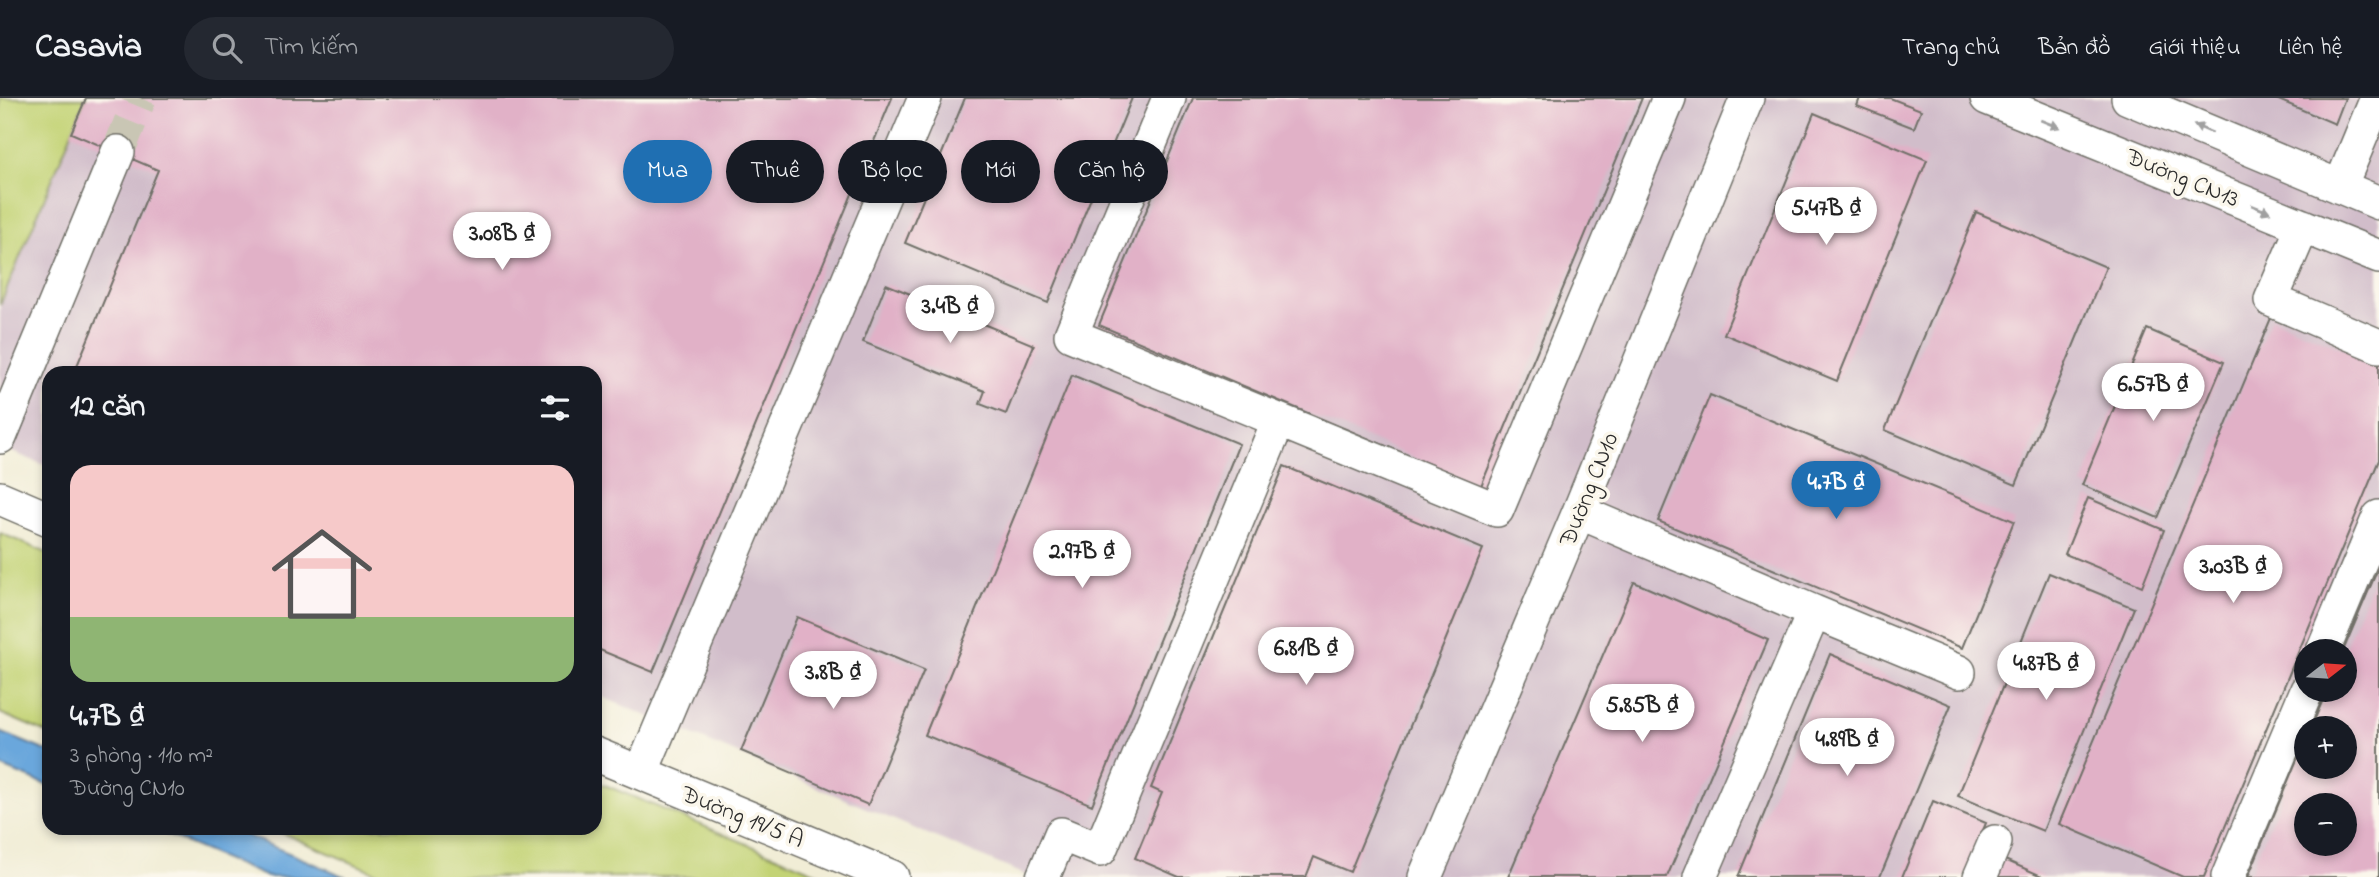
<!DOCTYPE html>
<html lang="vi">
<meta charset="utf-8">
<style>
body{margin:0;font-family:"Indie Flower",sans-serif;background:#242831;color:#f1f3f6;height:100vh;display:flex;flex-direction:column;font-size:26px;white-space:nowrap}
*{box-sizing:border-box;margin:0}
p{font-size:23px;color:#9ea1a6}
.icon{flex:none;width:38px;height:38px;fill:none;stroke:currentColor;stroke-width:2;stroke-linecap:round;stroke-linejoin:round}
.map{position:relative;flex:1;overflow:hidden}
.side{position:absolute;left:42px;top:268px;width:560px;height:469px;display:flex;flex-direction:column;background:#171b24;border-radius:21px;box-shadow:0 4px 10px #0003}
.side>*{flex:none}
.guide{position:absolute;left:623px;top:42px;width:665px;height:63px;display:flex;gap:14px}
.needle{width:46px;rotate:73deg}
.fabs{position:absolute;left:2294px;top:541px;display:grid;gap:14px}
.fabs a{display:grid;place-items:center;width:63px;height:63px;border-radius:50%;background:#171b24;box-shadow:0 4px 10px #0003;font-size:35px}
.price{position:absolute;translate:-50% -60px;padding:0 16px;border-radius:24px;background:#fff;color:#222;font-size:23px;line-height:46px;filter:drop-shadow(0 2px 4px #0008)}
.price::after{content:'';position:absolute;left:50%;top:42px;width:21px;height:16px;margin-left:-10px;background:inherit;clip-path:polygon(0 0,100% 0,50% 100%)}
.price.active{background:#1f6fb2;color:#fff}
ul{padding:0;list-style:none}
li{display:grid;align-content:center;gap:14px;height:371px;padding:0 28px}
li+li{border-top:2px solid #363941}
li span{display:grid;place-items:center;height:217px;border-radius:21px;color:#555}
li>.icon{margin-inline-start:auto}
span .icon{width:126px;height:126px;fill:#fffc;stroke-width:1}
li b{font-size:30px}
h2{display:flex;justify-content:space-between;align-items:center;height:84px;padding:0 28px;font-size:30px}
.chip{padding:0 24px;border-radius:32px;background:#171b24;box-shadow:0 4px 10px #0003;font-size:24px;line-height:63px}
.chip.active{background:#1f6fb2;color:#fff}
header{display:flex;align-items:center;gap:42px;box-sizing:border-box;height:98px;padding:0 35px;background:#171b24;border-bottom:2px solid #363941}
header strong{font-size:33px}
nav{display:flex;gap:38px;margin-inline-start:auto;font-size:24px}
.search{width:490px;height:63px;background:#242831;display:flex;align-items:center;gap:18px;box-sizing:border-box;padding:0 24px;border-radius:38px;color:#9ea1a6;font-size:26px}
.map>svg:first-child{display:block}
.industrial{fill:#d1bdca;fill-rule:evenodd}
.green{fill:#c3d375;stroke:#777f50;stroke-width:2}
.water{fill:#6ba7dc;stroke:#4b6984;stroke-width:2}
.building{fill:#e1b1c7;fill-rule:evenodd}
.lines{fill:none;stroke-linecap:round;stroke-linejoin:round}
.minor-tunnel{stroke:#c9c6b4;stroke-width:33;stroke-dasharray:33 17;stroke-linecap:butt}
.minor-casing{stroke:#706f67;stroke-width:36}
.minor{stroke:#fff;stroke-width:33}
.oneway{fill:#a0a0a0}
.labels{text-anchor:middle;stroke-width:7;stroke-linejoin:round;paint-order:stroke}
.street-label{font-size:24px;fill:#2b2b2b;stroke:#fbf7ec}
</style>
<header>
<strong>Casavia</strong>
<div class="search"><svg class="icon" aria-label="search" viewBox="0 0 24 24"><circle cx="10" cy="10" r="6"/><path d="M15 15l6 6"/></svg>Tìm kiếm</div>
<nav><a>Trang chủ</a><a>Bản đồ</a><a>Giới thiệu</a><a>Liên hệ</a></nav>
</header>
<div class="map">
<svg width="2379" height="779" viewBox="0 0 2379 779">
<rect width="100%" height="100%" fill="#fbf7ec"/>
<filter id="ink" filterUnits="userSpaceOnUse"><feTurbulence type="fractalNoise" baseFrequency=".0143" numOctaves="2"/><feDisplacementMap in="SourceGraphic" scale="14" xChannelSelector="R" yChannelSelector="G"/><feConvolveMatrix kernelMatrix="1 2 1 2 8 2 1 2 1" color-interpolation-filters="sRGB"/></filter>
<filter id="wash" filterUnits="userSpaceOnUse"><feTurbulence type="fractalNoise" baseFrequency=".00686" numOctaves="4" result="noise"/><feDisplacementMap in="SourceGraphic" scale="28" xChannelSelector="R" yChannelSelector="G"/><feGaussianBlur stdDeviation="1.57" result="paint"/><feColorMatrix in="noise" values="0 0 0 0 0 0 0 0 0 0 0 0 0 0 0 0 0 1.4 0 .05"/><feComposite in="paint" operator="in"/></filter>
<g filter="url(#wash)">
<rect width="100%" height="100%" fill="#f1edd6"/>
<path class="industrial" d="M0 0H2379V779H1030L595 596V275H49V369L0 349ZM2306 553H2345V592H2306ZM2306 630H2345V668H2306ZM2306 707H2345V746H2306Z"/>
<path class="green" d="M0 0H86L0 207Z
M0 435 49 456V636L0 615Z
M595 683 827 779H386L270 730H595Z"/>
<path class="water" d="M0 634 49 654V688L0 668Z
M151 730H229L346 779H267Z"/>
<g id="blocks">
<path class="building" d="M86 0H892L653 574 595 550V275H74L158 72 71 35Z
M965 0H1132L1048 205 905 145Z
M1193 0H1642L1481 388 1099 227Z
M1860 0H1890L1921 12 1914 30 1857 8Z
M2274 0H2345L2335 26Z
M1814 15 1927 62 1837 283 1724 236Z
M1976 114 2106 169 2016 387 1885 332Z
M886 186 1034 247 1006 316 980 306 985 293 863 244Z
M2271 220 2379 266V362L2204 779H2183L2059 726Z
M2147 231 2224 264 2158 420 2082 387Z
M1072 277 1239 346 1092 707 925 637Z
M1710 297 2014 423 1962 550 1658 423Z
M1284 368 1483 451 1350 774 1314 759 1306 779H1179L1135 760 1162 695 1151 690Z
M2088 400 2164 432 2142 488 2065 456Z
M2379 468V779H2248L2306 640V668H2345V630H2311L2327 592H2345V553H2343ZM2306 707H2345V746H2306Z
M2049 475 2134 510 2043 733 1958 698Z
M1634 484 1768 542 1667 779H1508Z
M797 519 924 572 868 707 741 653Z
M1830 556 1951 607 1880 779H1738Z
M1933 703 1986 725 1964 779H1902Z
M1998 759 2044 779H1990Z"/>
</g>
</g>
<g filter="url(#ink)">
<use href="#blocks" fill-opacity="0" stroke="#706f67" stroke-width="2"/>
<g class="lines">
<path class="minor-tunnel" d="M118 54 140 0"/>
<g class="minor-casing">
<path id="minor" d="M1169 0 1071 237 1497 412 1669 0
M1987 0 2379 159
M2128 0 2379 105
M2340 89 2377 0
M2303 128 2271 202 2379 248
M0 339 118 54
M0 400 49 421
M1579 414 1814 514 1700 779
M1814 514 1959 574
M2323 553 2379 419
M595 656 892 779
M641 675 925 0
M1043 779 1061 736 1100 752 1278 324
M1425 779 1579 414 1747 0
M1980 779 1995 744
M2228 779 2307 592"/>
</g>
<use href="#minor" class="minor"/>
</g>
<defs><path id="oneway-solid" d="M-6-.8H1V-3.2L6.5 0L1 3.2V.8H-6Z" transform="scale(1.75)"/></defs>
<g class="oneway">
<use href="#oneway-solid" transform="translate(2050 26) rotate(22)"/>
<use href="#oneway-solid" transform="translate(2203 31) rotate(-157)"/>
<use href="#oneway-solid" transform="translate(2261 111) rotate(22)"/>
</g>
</g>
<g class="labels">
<g class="street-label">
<text transform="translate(2183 79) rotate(22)" y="8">Đường CN13</text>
<text transform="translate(1588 391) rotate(-68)" y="8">Đường CN10</text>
<text transform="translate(743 718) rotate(22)" y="8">Đường 19/5 A</text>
</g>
</g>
</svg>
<div class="fabs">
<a><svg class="needle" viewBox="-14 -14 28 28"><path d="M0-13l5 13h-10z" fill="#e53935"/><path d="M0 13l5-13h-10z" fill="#9ea1a6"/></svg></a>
<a>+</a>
<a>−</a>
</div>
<b class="price" style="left:1826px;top:149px">5.47B ₫</b>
<b class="price" style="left:502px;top:174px">3.08B ₫</b>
<b class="price" style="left:950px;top:247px">3.4B ₫</b>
<b class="price" style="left:2153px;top:325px">6.57B ₫</b>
<b class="price active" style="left:1836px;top:423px">4.7B ₫</b>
<b class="price" style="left:1082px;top:492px">2.97B ₫</b>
<b class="price" style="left:2233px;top:507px">3.03B ₫</b>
<b class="price" style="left:1306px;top:589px">6.81B ₫</b>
<b class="price" style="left:2046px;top:604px">4.87B ₫</b>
<b class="price" style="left:833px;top:613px">3.8B ₫</b>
<b class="price" style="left:1642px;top:646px">5.85B ₫</b>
<b class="price" style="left:1847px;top:680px">4.89B ₫</b>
<div class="guide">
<a class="chip active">Mua</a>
<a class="chip">Thuê</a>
<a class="chip">Bộ lọc</a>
<a class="chip">Mới</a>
<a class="chip">Căn hộ</a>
</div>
<section class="side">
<h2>12 căn<svg class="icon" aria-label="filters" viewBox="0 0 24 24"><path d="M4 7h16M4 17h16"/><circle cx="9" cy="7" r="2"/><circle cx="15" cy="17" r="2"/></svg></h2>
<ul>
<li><span style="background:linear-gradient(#f6c9c9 70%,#8fb573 0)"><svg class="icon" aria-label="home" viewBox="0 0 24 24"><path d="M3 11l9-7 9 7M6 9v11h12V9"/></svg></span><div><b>4.7B ₫</b><p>3 phòng · 110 m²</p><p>Đường CN10</p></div></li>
</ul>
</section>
</div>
